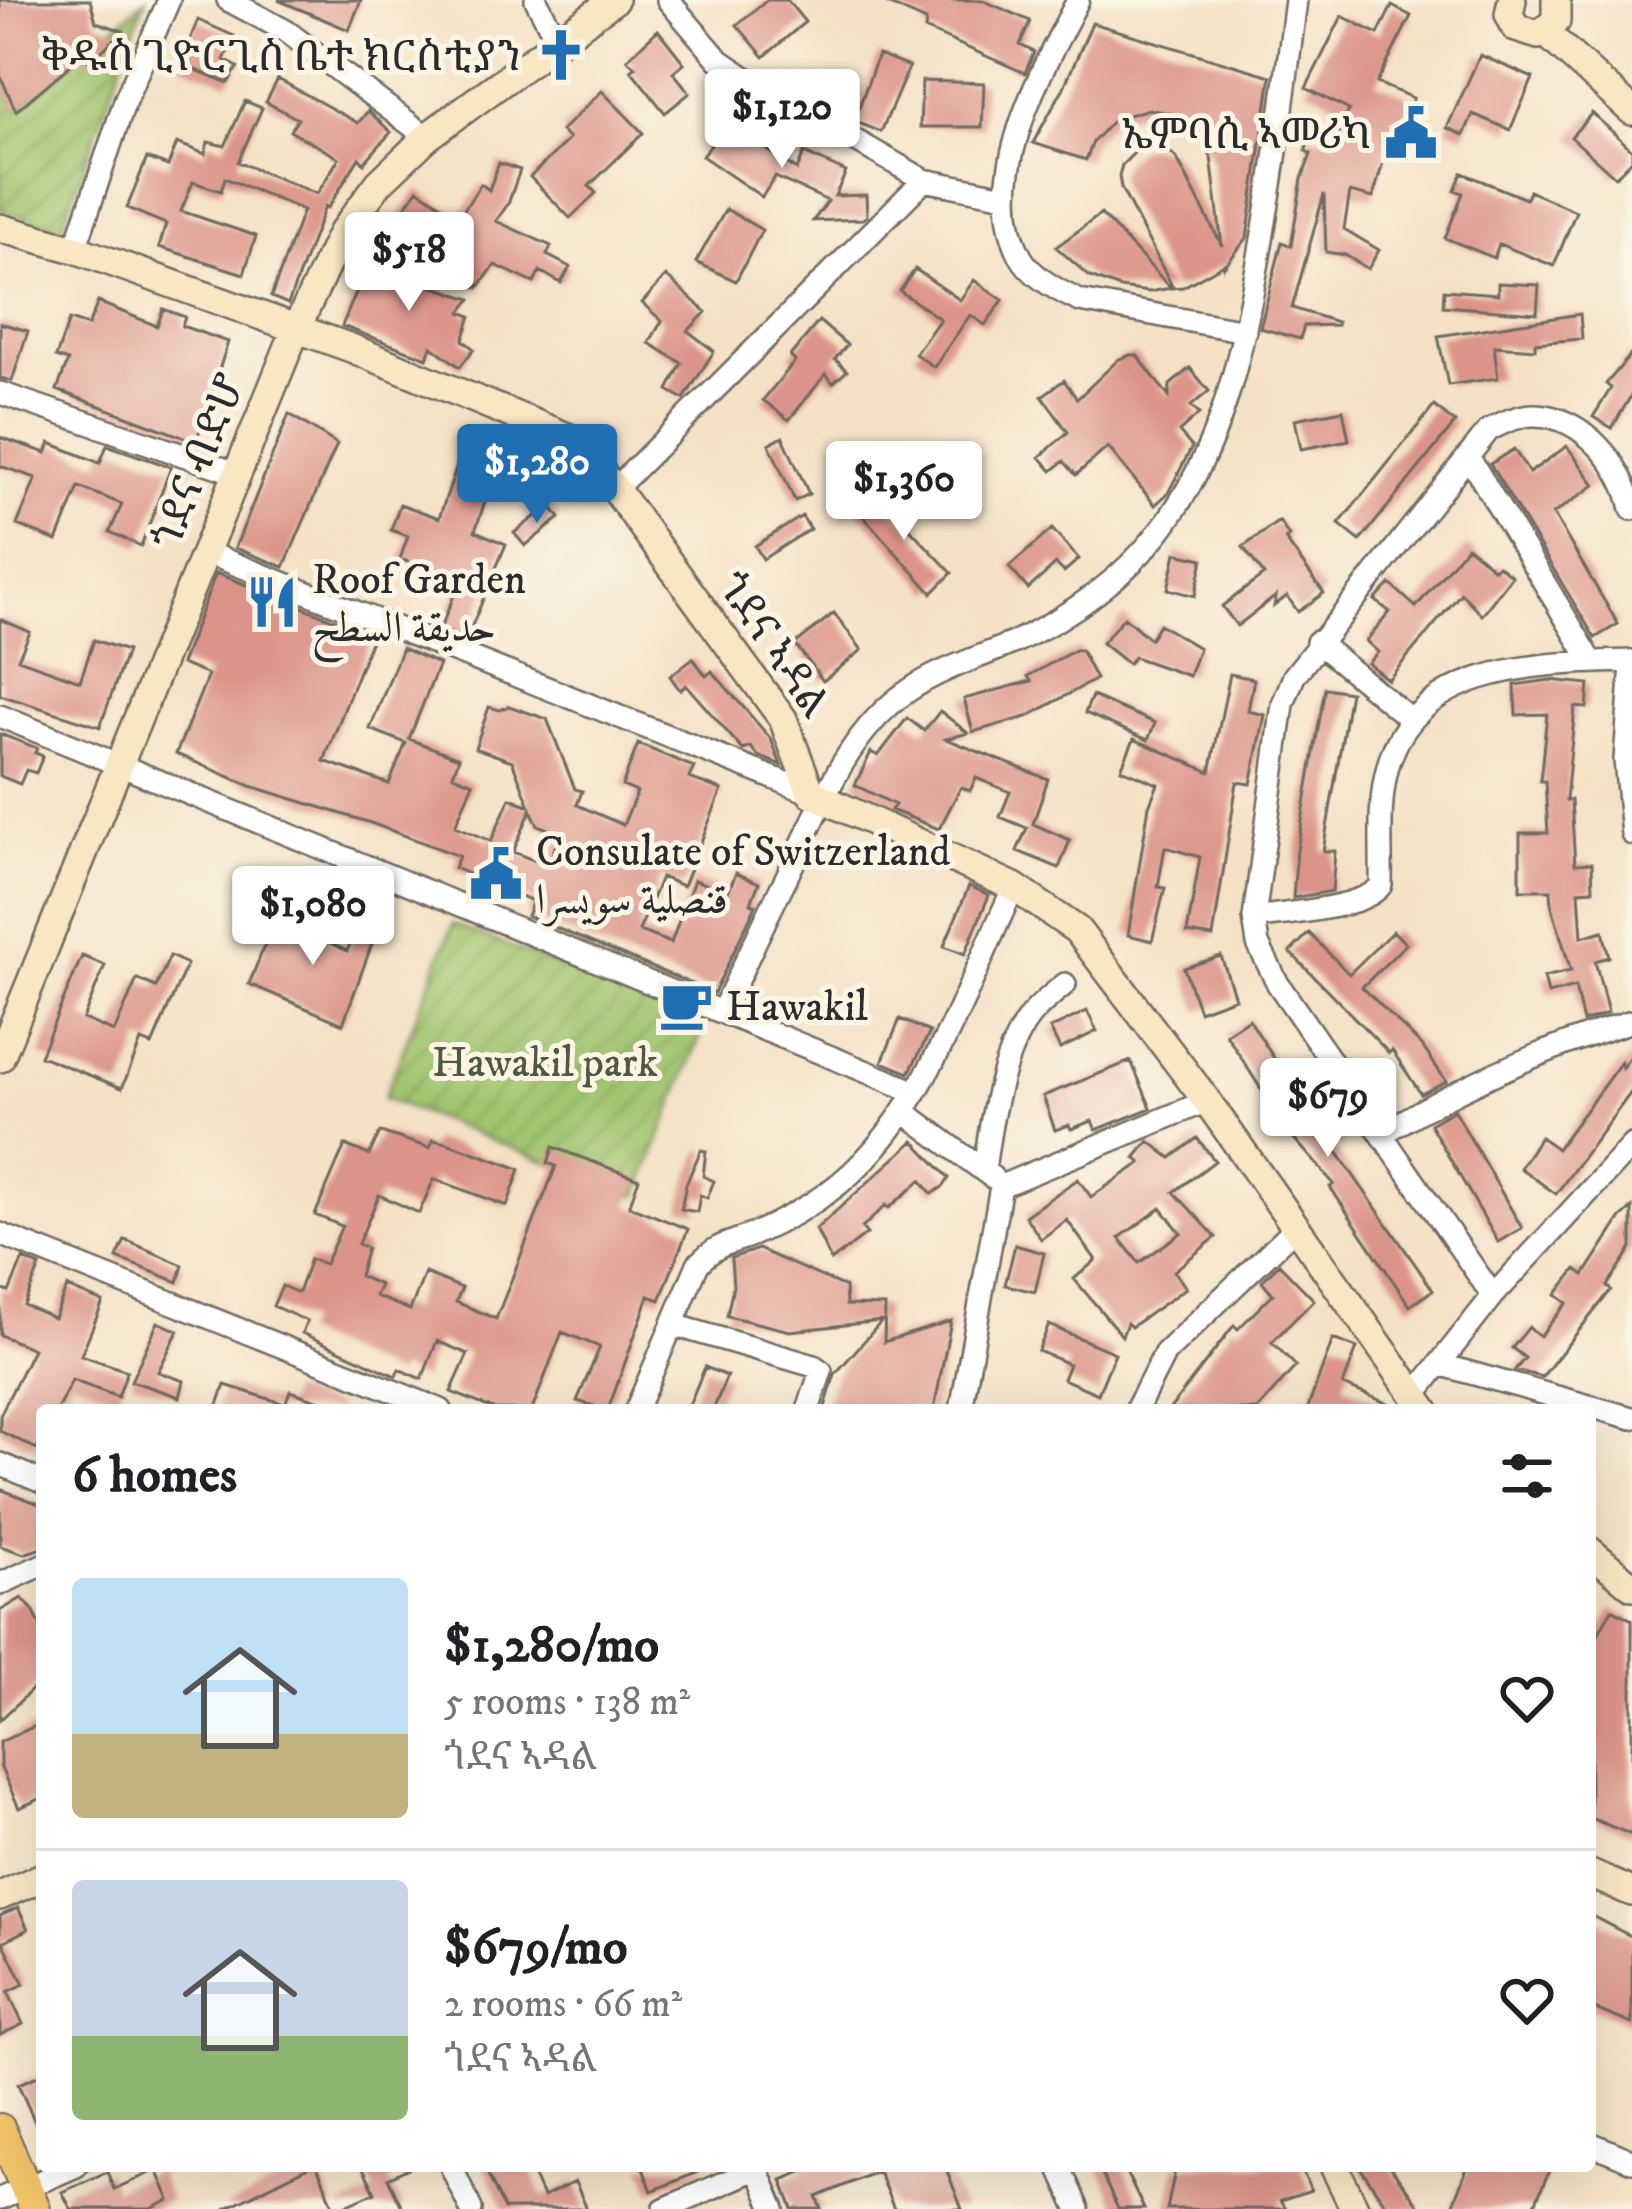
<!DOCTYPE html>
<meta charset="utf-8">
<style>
body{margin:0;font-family:"IM FELL DW Pica",Amiri,"Noto Serif Ethiopic",serif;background:#f2f2f2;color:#202124;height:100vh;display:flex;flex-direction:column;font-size:45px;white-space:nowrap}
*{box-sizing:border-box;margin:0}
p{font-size:39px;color:#757577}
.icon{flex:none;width:66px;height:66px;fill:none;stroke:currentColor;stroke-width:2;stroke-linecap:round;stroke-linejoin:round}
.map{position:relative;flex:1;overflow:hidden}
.panel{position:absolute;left:36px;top:1404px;width:1560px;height:768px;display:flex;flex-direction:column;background:#fff;border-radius:12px;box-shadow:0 12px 48px #0002}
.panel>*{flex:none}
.price{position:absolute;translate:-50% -102px;padding:0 27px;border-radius:12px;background:#fff;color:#222;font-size:39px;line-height:78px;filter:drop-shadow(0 3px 6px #0008)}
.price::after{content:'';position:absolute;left:50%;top:72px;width:36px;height:27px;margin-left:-18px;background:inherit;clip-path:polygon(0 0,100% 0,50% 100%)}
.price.current{background:#1f6fb2;color:#fff}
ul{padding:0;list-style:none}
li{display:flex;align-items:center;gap:36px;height:300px;padding:0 36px}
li+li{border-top:3px solid #e0e0e0}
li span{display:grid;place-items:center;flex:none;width:336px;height:240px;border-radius:12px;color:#555}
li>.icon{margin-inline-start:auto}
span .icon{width:144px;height:144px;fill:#fffc;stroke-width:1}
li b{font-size:51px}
h2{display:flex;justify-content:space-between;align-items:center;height:144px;padding:0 36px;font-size:51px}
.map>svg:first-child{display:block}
.garden{fill:url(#garden-furrows);stroke:#66784d;stroke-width:3}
.building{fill:#dc948a;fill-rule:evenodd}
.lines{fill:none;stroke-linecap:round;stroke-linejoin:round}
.street-casing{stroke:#716b61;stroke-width:26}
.secondary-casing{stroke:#716b61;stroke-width:32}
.primary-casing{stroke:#716b61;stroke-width:34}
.street{stroke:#fff;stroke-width:21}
.secondary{stroke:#f9e7c3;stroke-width:27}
.primary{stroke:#f1c369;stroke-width:30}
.labels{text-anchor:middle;stroke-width:10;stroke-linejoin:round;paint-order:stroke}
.poi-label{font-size:42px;fill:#2b2b2b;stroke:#fcf5e5;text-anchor:start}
.street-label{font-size:42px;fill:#2b2b2b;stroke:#fcf5e5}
.park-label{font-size:42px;fill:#4e593f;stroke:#fcf5e5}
</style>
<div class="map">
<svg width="1632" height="2209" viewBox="0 0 1632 2209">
<defs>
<pattern id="garden-furrows" width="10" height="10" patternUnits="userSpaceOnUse" patternTransform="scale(3)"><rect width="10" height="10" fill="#a1c56f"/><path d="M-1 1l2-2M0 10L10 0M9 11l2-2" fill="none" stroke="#8ba960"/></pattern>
</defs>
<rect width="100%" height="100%" fill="#fcf5e5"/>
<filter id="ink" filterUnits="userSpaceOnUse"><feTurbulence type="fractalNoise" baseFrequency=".00833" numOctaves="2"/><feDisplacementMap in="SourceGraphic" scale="24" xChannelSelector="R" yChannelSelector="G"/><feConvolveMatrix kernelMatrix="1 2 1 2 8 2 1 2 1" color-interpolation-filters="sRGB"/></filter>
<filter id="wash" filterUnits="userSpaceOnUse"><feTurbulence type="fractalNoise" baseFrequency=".004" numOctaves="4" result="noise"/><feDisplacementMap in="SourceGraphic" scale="48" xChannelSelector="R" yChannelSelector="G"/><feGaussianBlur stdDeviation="2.7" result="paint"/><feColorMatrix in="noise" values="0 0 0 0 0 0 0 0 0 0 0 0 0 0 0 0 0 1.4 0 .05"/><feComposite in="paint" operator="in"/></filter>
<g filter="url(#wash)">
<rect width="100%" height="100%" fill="#f4e1c6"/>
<path class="garden" d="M145 0 61 229 0 210V75L17 110Z
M453 924 705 1024 637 1197 384 1098Z"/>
<g id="blocks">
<path class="building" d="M0 0H90L96 22 123 31 90 62 81 56 16 111 0 75Z
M278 0H361L349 30Z
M767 0H787L805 22 764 57 737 25Z
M879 0H982L1030 21 1020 45 1034 52 1025 73 925 29 926 21Z
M1392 6 1411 16 1377 83 1413 98 1393 146 1388 144 1373 198 1350 192 1344 229 1379 250 1368 269 1345 255 1326 252 1324 194 1292 308 1337 322V325L1304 326 1300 339 1260 328 1282 242 1291 246 1302 179 1311 154 1306 151 1309 136 1336 141 1349 110 1306 88 1342 16 1378 34Z
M198 20 234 36 224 60 238 67 228 83 180 64Z
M1092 23 1271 76 1247 238 1224 267V264L1183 287 1173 288 1121 188 1119 176 1122 165 1138 149 1149 146 1169 151 1177 159 1222 246 1211 157 1196 129 1177 115 1149 109 1114 119 1093 142 1086 160 1033 143 1063 89Z
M658 30 684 63 673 72 690 93 665 113 631 70 635 67 627 59Z
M878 55 909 67 881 132 854 121Z
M1480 55 1533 78 1510 130 1473 114 1464 135 1447 128Z
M278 79 358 123 368 111 391 132 364 163 359 158 328 208 325 206 288 304 271 297 303 210 225 178 221 191 193 182 181 211 256 236 244 274 159 247 166 224 127 208 147 158 168 166 177 143 205 154 208 142 225 146 245 101 262 108 238 162 317 194 339 158 290 131 298 119 266 102Z
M922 81 984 83 982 127H920Z
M602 91 643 133 589 186 596 193 570 218 530 177 569 139 561 131Z
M741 108 753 118 742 132 797 170 804 153 846 172 835 196 866 195 867 216 863 219 813 221 828 201 775 177 762 197 702 156Z
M1592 113 1632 150V160L1615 177 1571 137Z
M499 163 520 170 508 204 496 221 551 246 547 255 570 267 561 283 540 271 534 283 495 265 478 288 391 228 418 189 459 217 481 184 489 190Z
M1462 173 1526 199 1529 191 1576 211 1554 266 1499 244 1494 258 1445 238 1463 193 1455 190Z
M726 209 762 230 736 281 696 262Z
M1101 214 1171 288 1149 292 1120 288 1090 277 1056 247Z
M371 257 398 268 395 274 471 299 461 312 471 316 463 340 474 349 460 367 431 346 427 358 342 326Z
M915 269 960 300 974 280 1003 300 985 325 970 315 934 367 915 354 940 319 900 291Z
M666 276 706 312 688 331 714 351 684 399 668 390 682 363 649 343 662 321 642 303Z
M1498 283 1539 285 1537 313 1443 306 1444 290 1498 294Z
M98 302 157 326 163 309 185 317 182 326 228 342 196 442 57 390 68 361 56 357 69 320 88 326Z
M1580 314 1582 339 1535 343V349L1494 346 1498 378 1448 385 1438 336Z
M819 321 847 345 835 359 847 371 833 383 826 374 789 420 763 400 795 361 790 356Z
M0 323 28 331 12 381 0 378Z
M1632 353V394L1612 428 1593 417 1611 388 1606 384Z
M1130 355H1137L1169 397 1170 385 1190 368 1209 391 1191 406 1199 414 1179 432 1192 447 1168 493 1155 505 1108 447 1076 475 1064 461 1052 471 1040 457 1068 432 1042 396 1064 380 1077 399 1119 359Z
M1434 406 1455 423 1360 541 1339 524Z
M1343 410 1349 440 1301 449 1295 419Z
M289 414 337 444 284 567 235 548Z
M0 437 46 453 50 443 100 463 107 445 171 467 141 546 110 532 122 504 79 487 57 541 17 525 36 478 0 466Z
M783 437 809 494 795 501 769 444Z
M1567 446 1595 485 1553 514 1618 624 1595 638 1490 464 1514 449 1529 473Z
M462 451 498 464 475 531 506 544 466 640 440 629 455 593 429 582 434 571 400 559 408 536 391 530 400 504 439 518Z
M869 493 888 506 952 573 932 593 856 508Z
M550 505 560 518 525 546 514 533Z
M802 516 810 529 763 559 755 546Z
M1279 521 1289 536 1285 539 1324 593 1298 612 1287 596 1274 606 1276 596 1237 626 1222 606 1264 575 1243 547Z
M1052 529 1079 559 1064 572 1056 564 1028 589 1009 567Z
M1467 546 1494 569 1498 565 1512 576 1482 615 1461 593 1388 680 1368 663 1378 652 1366 641 1390 612 1375 600 1390 584 1416 607Z
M1176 553 1203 559 1195 596 1168 589Z
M216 573 373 635 324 761 389 784 406 743 370 729 402 648 439 664 409 739 459 758 453 775 473 783 455 826 491 841 510 798 530 806 512 761 475 748 489 707 500 710 509 706 547 719 575 789 582 791 577 805 623 825 637 792 622 786 638 744 694 767 689 778 722 790 683 886 661 877 639 931 671 943 694 880 728 892 736 873 759 883 751 903 756 905 714 993 527 916 533 901 454 868 459 856 371 823 251 786 176 754 208 675 181 664ZM531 810 538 825 560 834 548 866 513 852Z
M834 613 862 650 823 681 795 644Z
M1124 617 1150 639 1159 624 1199 648 1189 676 1134 657 1128 664 1102 643Z
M0 619 30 632 18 659 80 681 94 640 127 651 100 727 0 695Z
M1075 650H1081L1096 679 1027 717 973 732 964 699 1031 681 1028 676Z
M693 658 706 676 712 671 771 739 781 765 758 756 751 747 743 750 686 685 680 690 670 676Z
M1230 674 1254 679 1248 711 1265 715 1251 784 1237 782 1213 937 1187 933 1200 857 1165 847 1158 887 1165 888 1152 941 1128 935 1149 806 1158 784 1121 769 1134 739 1210 772Z
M1550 680 1589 684 1587 708 1575 707 1566 800H1571L1575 864 1592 863 1593 890 1579 891 1582 937 1603 931 1609 957 1595 961 1608 1013 1583 1022 1575 987 1548 994 1544 977 1571 971 1552 907 1551 890H1520V833H1548L1545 781H1540L1547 714 1516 715 1515 685Z
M1325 688 1350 692 1323 851H1335L1332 891 1293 898 1297 850Z
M1092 696 1155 723 1148 740 1085 713Z
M940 711 968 733 946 739 1048 779 1033 824 1070 840 1059 868 1017 851 1027 828 1000 817 1010 792 976 778 970 791 961 787 939 829 891 810 895 805 855 785 871 752 878 756 907 718 924 731Z
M0 734 37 748 35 753 43 756 36 773 26 770 20 784 0 776Z
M969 886 989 895 965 954 944 946Z
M276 917 347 951 362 917 379 924 343 1024 249 984Z
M1393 931 1406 944 1362 987 1422 1046 1446 1081 1421 1094 1392 1050 1389 1053 1290 952 1309 933 1349 974Z
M82 956 105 965 83 1019 114 1032 137 979 156 987 170 956 187 964 152 1045 141 1041 122 1088 40 1056Z
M1221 956 1235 998 1199 1011 1184 968Z
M1087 1011 1097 1031 1060 1049 1050 1029Z
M900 1019 930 1032 909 1073 882 1062Z
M1249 1019 1311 1117 1320 1109 1345 1136 1333 1146 1433 1290 1410 1306 1330 1187 1334 1184 1263 1103 1268 1100 1226 1034Z
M1632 1054V1091L1556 1194 1520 1168 1540 1137 1557 1149 1621 1062 1622 1068Z
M1131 1061 1151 1108 1096 1130 1092 1121 1071 1129 1069 1125 1055 1130 1043 1096Z
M1454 1110 1522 1228 1498 1242 1430 1124Z
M380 1132 430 1148 433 1140 447 1143 520 1169 507 1206 434 1179 419 1213 379 1195 358 1244 367 1248 359 1276 380 1285 375 1296 410 1310 425 1273 462 1288 456 1302 496 1319 556 1166 548 1163 553 1147 639 1179 629 1206 688 1229 660 1300 649 1296 608 1410 577 1401 600 1347 562 1332 532 1410H496L451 1392 468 1354 437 1341 422 1379 399 1369 396 1376 302 1333 307 1321 273 1306 282 1286 298 1293 310 1259 325 1264 342 1226 315 1215 345 1145 369 1155Z
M1197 1138 1215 1161 1174 1192 1216 1237 1174 1271 1186 1288 1131 1327 1127 1323 1122 1336 1074 1279 1096 1260 1067 1220 1041 1239 1025 1216 1078 1179 1091 1197 1141 1163 1135 1158 1149 1141 1171 1158ZM1161 1208 1181 1233 1139 1263 1119 1238Z
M914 1141 949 1178 944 1186 932 1194 921 1180 889 1208 886 1205 862 1228 867 1234 831 1261 816 1229Z
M701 1150 706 1151 703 1176 714 1181 707 1198 700 1195 697 1212 681 1209 686 1184Z
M1632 1208V1248L1607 1286 1611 1290 1542 1377 1515 1370 1525 1358 1512 1348 1529 1327 1540 1336 1567 1303 1556 1295 1576 1269 1584 1275 1621 1218Z
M125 1240 183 1265 178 1282 117 1258Z
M1015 1245 1044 1253 1035 1292 1005 1285Z
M758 1249 845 1287 846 1305 885 1306 884 1342 951 1321 934 1410H824L835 1374 882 1321 790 1331 727 1316 733 1286 731 1258Z
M23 1259 40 1266 24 1305 54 1318 67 1287 103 1302 81 1355 127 1371 118 1397 72 1380 57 1410H42V1439L37 1449 0 1431V1415L33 1349 0 1335V1289L9 1292Z
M1279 1264 1314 1300 1272 1342 1296 1366 1257 1410H1169L1234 1325 1238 1329 1273 1294 1262 1281Z
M158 1322 178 1331 158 1372 184 1381 180 1397 131 1381Z
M1049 1325 1115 1353 1098 1394 1063 1379 1069 1364 1038 1351Z
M1333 1339 1357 1348 1343 1385 1403 1410H1307Z
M705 1367 727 1376 713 1410H687Z
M225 1385 285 1404 290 1391 338 1407V1410H216Z
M0 1489 42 1505V1548L24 1554 0 1546Z
M22 1598 33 1610 42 1629V1680L0 1720V1611Z
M1612 1609 1632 1620V1835L1590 1818V1649Z
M42 1723V1798L19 1808 0 1766V1742Z
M18 1908 28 1929 3 1942 24 1984 8 1992 23 2024 0 2035V1916Z
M1590 1915 1632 1937V2024L1590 2007Z
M42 2074V2138L18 2084Z
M310 2166H317L335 2209H224Z
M362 2166H413L388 2178 403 2209H337L375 2192Z
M484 2166H529L543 2197 575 2182 587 2209H504Z
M642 2166H712L652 2191Z
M802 2166H945L962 2209H894L878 2171 817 2197 822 2209H793L782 2180 804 2171Z
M1098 2166H1123L1144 2209H1118Z
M1176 2166H1300L1311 2191 1280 2201 1285 2209H1167Z
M1359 2166H1390L1421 2209H1389Z
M1468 2166H1551L1533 2209H1451Z
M157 2170 170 2200 151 2209H71L62 2192 107 2172 114 2189Z"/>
</g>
</g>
<g filter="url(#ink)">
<use href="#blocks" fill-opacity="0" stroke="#716b61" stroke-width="3"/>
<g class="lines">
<g class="street-casing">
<path id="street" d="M228 0 286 31 427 137
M536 0 558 42
M668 0 718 59 743 76 924 180 1005 196
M1078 0C1042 71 979 177 1021 257 1032 277 1060 292 1080 301L1245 331
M75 249 126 98 169 0
M0 393 236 473
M1468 456 1592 662
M615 489 924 180
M205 552 811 793
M1317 642 1410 719
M1632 664 1625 760 1632 834
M0 716 916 1092
M1254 918C1284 913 1365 909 1381 885 1382 849 1378 810 1386 774 1410 663 1542 663 1632 661
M722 1012C744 965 766 918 789 872 819 809 847 732 908 691 941 668 979 658 1015 642 1070 616 1121 581 1159 532 1221 452 1240 359 1258 262 1274 175 1285 88 1296 0
M906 1113 992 1177
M1382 1134C1461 1085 1543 1049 1632 1021
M984 1170C990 1125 1001 1053 1030 1016 1040 1004 1053 994 1065 984
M0 1234 441 1410
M1493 1296 1278 984 1258 944 1254 918 1283 704 1294 676 1489 430C1504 422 1519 415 1535 415 1583 416 1624 466 1632 509
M674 1325 814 1366 821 1371 808 1410
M1442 1365 1632 1418
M1413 1397 1493 1296 1632 1145
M636 1410 698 1264C719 1242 728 1245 754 1234 779 1223 805 1209 827 1193 921 1126 966 988 1014 887
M961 1410 1001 1186 1207 1101
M1136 1410 1165 1353 1297 1226
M0 1464 42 1482
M0 1584 42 1565
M1590 2143 1632 2161
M451 2166 471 2209
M756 2166 774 2209
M1059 2166 1078 2209
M0 2199 76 2166
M664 2209 762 2166"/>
</g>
<g class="secondary-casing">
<path id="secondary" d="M1512 0 1509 14 1516 28 1538 35 1556 21V0
M1545 32 1632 111
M0 228 75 249 351 348 572 439 615 489 783 719 811 793 1014 887 1077 930 1207 1101 1425 1410
M0 1058 296 329 341 234 379 183 427 137 614 0
M1590 1551 1632 1586
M1590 1874 1632 1892
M0 1896 42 1877
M1334 2166 1355 2209"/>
</g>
<g class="primary-casing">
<path id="primary" d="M0 2129 35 2209"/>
</g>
<use href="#street" class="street"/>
<use href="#secondary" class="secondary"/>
<use href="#primary" class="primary"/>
</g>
</g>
<defs>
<g id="church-bare" transform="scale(4.14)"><path d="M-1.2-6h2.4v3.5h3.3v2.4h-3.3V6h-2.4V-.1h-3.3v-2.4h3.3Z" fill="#1f6fb2" stroke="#fcf5e5" stroke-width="2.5" paint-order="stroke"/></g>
<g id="civic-bare" transform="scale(4.14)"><path d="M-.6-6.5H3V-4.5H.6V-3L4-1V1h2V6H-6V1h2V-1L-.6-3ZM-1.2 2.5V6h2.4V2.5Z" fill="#1f6fb2" stroke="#fcf5e5" stroke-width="2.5" paint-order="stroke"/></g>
<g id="restaurant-bare" transform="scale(4.14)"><path d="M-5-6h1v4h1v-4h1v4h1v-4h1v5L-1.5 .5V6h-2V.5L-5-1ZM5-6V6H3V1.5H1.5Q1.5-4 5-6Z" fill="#1f6fb2" stroke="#fcf5e5" stroke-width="2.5" paint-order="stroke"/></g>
<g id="cafe-bare" transform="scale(4.14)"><path d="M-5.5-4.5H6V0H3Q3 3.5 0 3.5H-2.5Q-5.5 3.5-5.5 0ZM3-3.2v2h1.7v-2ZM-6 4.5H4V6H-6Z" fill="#1f6fb2" stroke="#fcf5e5" stroke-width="2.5" paint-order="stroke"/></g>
</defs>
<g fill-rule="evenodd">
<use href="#church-bare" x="561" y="55"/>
<use href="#civic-bare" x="1411" y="133"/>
<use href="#restaurant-bare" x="272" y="602"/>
<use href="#civic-bare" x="496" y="874"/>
<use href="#cafe-bare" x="686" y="1005"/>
</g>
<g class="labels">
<g class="poi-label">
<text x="521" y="70" text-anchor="end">ቅዱስ ጊዮርጊስ ቤተ ክርስቲያን</text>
<text x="1371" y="148" text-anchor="end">ኤምባሲ ኣመሪካ</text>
<text x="312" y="593">Roof Garden<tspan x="312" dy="48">حديقة السطح</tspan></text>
<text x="536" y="865">Consulate of Switzerland<tspan x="536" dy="48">قنصلية سويسرا</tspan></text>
<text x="726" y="1020">Hawakil</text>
</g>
<g class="street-label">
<text transform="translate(197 461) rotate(-68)" y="15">ጎደና ብድሆ</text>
<text transform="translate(775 644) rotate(56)" y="15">ጎደና ኣዳል</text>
</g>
<g class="park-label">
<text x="545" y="1076">Hawakil park</text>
</g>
</g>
</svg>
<b class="price" style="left:782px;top:171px">$1,120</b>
<b class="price" style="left:409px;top:314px">$518</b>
<b class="price current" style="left:537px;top:526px">$1,280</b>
<b class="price" style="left:904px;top:543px">$1,360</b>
<b class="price" style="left:313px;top:968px">$1,080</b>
<b class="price" style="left:1328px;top:1160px">$679</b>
<section class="panel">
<h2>6 homes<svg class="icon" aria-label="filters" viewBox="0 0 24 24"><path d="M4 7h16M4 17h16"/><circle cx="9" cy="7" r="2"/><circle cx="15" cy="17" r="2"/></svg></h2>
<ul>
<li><span style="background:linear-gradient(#bfe0f5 65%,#c2b280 0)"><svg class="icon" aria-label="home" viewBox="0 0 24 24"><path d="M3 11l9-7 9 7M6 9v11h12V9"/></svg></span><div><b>$1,280/mo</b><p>5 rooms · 138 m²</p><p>ጎደና ኣዳል</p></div><svg class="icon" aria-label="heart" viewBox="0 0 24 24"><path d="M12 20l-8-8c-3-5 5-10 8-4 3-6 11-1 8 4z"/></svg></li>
<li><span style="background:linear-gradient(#c9d6e8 65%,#8fb573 0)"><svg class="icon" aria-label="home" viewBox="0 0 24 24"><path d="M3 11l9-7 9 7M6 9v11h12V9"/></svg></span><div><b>$679/mo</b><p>2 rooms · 66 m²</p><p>ጎደና ኣዳል</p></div><svg class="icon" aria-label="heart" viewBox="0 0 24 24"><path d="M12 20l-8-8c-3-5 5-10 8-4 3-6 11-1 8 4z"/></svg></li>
</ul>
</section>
</div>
